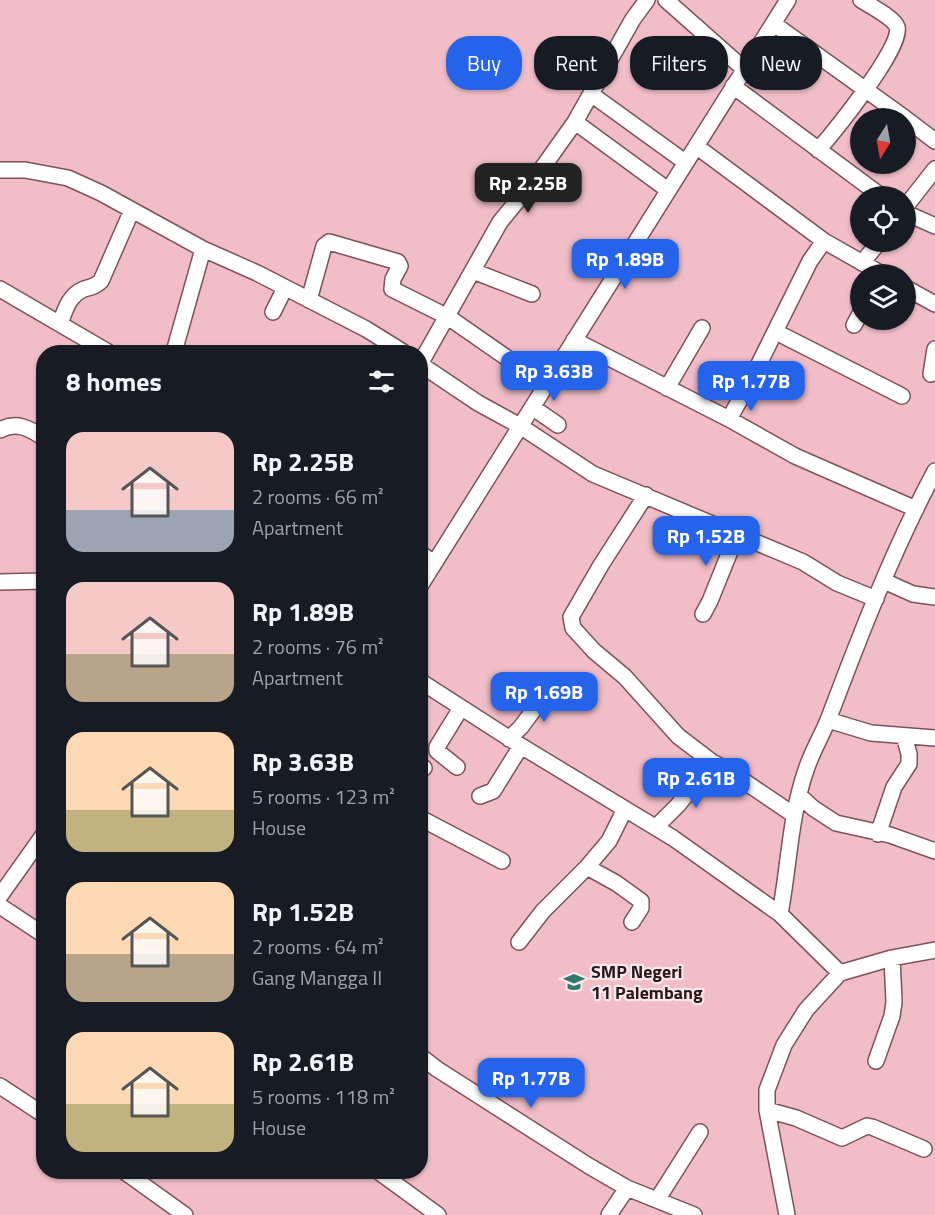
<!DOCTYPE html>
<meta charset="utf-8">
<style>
body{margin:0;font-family:"Titillium Web",sans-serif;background:#20242c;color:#f1f3f6;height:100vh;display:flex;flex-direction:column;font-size:22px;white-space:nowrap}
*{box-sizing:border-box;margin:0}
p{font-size:20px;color:#9ea1a6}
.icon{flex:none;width:33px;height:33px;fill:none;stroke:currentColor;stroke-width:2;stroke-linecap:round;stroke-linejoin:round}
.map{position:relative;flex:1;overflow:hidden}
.panel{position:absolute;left:36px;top:345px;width:392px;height:834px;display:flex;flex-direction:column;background:#171b24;border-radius:24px;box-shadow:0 2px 4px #0004}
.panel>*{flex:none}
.top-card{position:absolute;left:446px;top:36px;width:399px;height:54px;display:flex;gap:12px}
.needle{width:39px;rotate:191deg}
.controls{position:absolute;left:850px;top:108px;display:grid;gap:12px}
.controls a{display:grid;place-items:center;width:66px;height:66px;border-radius:50%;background:#171b24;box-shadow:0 2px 4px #0004;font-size:30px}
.price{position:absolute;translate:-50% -51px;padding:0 14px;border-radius:12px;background:#2563eb;color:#fff;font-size:20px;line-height:39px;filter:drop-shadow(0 2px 3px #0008)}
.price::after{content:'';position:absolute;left:50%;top:36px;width:18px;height:14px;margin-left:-9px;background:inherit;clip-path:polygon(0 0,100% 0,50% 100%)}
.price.current{background:#222;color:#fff}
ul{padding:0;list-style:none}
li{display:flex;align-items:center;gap:18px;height:150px;padding:0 30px}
li span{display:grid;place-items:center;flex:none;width:168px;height:120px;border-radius:18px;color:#555}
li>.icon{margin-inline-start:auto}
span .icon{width:72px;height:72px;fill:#fffc;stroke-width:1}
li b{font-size:26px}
h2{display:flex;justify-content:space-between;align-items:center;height:72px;padding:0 30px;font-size:26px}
.tag{padding:0 21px;border-radius:24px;background:#171b24;box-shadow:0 2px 4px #0004;font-size:21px;line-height:54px}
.tag.current{background:#2563eb;color:#fff}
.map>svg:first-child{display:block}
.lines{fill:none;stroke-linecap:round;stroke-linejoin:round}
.minor-casing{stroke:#7e525c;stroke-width:18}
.minor{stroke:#fff;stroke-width:15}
.labels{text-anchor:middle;stroke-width:4.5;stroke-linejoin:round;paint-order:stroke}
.poi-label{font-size:18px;font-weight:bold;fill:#2a181c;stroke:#fde8ec;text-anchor:start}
</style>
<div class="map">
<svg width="935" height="1215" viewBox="0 0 935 1215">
<rect width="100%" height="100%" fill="#f1bec8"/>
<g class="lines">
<g class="minor-casing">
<path id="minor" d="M666 0 744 69
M774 24 905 118
M733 86 881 196
M591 94 685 162
M906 119 935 141
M575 122 633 19 647 0
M696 146 824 241 882 274
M818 150C833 133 904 46 897 27 894 18 869 5 861 0
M0 170H25L68 178 101 193 203 249 257 273 366 329 403 352
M906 206 935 169
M906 213 935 226
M862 263 879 242
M473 271 532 294
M906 288 935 304
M0 289 108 352
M309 300 324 246 329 242 398 262 400 266 393 279 392 289 448 317 546 385
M273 312 285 288
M60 324C65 310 69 295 84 289 91 287 96 286 101 281L132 210
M854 325 861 312
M776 332 902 396
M574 340 729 419 795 456 916 509
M174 352 203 249
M420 364 478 403 520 426 593 474 803 562 837 583 876 599
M420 364 500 222 528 188 575 122 668 190
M931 374 935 349
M667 388 702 328
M532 407 558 425
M729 419 750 382 810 261 824 241
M0 430C16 421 29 428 44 438
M646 495 601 565 571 617 573 628 594 651 625 677 678 736 712 762
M420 553 434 563
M884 581 913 594 935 597
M0 582 44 581
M420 586 788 0
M703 614 710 601 737 534
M420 681 521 746 673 838 780 914 840 973
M828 720 871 733 935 738
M509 739 521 727 553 684
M420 766 424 768
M457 767 437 751V747L461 708
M799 795 813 808 836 823 890 835 935 851
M480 796 493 791 521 746
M420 818 502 861
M656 827 678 805 712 762 726 769 794 815
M878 834 894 787 909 764V754L904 736
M587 867 616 883 641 901V908L632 922
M0 896 44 834
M0 906 44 935
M780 914C789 866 790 816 806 770 812 751 823 734 830 715 861 633 893 550 935 471
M519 942 543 911 587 867 609 841 625 809
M420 1056 437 1069 589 1166 627 1188
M876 1061 892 1016 894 1002 892 958
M0 1086 44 1115
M767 1110 796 1118 842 1138 867 1126 872 1127 924 1149
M125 1172 185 1215
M379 1172 438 1215
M657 1200 700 1132
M609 1215 627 1188 694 1215
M787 1215 767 1110V1090L784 1045 806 1010 840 973 892 958 935 950"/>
</g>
<use href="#minor" class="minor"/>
</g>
<defs>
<g id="school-bare" transform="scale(1.62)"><path d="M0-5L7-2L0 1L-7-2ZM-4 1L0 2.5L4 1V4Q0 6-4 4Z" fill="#31786f" stroke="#fde8ec" stroke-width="2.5" paint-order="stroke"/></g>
</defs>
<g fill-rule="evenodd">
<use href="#school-bare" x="574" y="982"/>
</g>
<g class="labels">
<g class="poi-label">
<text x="591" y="978">SMP Negeri<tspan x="591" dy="21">11 Palembang</tspan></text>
</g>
</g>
</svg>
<div class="controls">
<a><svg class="needle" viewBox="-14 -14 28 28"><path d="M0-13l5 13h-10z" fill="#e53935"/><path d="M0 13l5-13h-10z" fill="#9ea1a6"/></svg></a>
<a><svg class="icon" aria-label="locate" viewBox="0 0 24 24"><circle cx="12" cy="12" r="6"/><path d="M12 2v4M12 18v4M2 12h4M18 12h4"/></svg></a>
<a><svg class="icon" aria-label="layers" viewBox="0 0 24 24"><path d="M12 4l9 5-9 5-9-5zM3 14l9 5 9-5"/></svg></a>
</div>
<b class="price current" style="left:528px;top:214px">Rp 2.25B</b>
<b class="price" style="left:625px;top:290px">Rp 1.89B</b>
<b class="price" style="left:554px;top:402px">Rp 3.63B</b>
<b class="price" style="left:751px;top:412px">Rp 1.77B</b>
<b class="price" style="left:706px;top:567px">Rp 1.52B</b>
<b class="price" style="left:544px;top:723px">Rp 1.69B</b>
<b class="price" style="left:696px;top:809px">Rp 2.61B</b>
<b class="price" style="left:531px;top:1109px">Rp 1.77B</b>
<div class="top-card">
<a class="tag current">Buy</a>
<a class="tag">Rent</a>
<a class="tag">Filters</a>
<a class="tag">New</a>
</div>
<section class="panel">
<h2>8 homes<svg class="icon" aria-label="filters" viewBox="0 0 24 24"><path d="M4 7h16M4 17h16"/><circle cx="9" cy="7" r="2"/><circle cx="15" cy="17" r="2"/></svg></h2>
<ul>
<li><span style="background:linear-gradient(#f6c9c9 65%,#9aa5b1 0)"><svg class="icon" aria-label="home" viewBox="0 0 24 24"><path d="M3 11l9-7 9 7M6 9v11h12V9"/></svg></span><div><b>Rp 2.25B</b><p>2 rooms · 66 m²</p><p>Apartment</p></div></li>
<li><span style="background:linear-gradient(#f6c9c9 60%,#b9a48a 0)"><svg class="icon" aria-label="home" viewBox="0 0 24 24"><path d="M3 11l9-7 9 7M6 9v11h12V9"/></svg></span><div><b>Rp 1.89B</b><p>2 rooms · 76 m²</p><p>Apartment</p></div></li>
<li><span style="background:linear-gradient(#ffd9b3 65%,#c2b280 0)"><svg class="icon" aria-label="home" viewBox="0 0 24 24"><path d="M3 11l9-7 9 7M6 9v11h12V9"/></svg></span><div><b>Rp 3.63B</b><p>5 rooms · 123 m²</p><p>House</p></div></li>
<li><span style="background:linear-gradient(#ffd9b3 60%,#b9a48a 0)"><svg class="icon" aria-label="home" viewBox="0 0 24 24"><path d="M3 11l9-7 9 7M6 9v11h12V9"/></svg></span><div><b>Rp 1.52B</b><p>2 rooms · 64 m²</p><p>Gang Mangga II</p></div></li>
<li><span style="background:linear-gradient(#ffd9b3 60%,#c2b280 0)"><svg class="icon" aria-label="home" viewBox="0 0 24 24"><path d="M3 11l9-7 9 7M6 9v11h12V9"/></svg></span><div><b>Rp 2.61B</b><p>5 rooms · 118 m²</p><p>House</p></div></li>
</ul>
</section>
</div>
